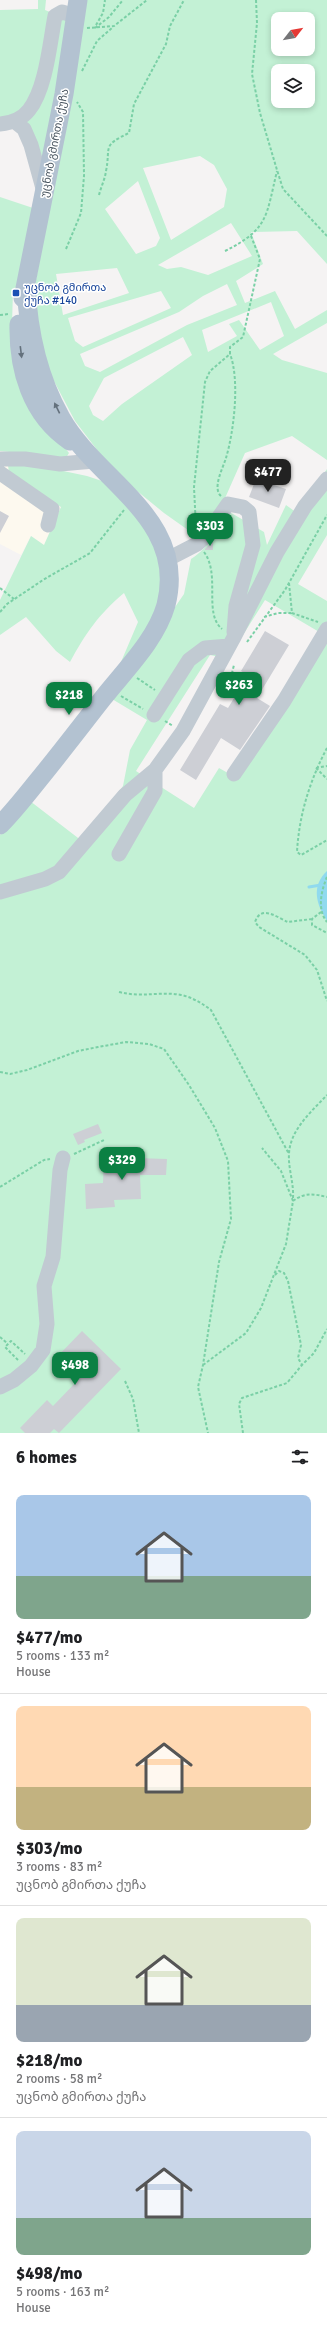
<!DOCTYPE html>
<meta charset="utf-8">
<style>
body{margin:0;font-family:Signika,"Noto Sans Georgian",sans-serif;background:#f6f6f6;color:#202124;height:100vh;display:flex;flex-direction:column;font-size:15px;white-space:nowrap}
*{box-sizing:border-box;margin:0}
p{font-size:13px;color:#757577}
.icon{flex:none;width:22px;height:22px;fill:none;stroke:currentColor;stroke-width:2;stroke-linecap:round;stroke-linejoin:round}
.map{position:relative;height:1433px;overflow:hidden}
.side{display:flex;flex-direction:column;background:#fff;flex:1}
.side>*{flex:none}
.needle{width:26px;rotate:59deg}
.tools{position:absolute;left:271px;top:12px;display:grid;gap:8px}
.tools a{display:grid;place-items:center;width:44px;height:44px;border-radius:8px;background:#fff;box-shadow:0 2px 6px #0003;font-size:20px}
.price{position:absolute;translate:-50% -34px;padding:0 9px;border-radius:8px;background:#0b8043;color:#fff;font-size:13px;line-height:26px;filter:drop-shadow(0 1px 2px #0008)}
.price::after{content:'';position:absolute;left:50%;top:24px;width:12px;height:9px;margin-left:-6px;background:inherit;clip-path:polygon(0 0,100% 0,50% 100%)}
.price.selected{background:#222;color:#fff}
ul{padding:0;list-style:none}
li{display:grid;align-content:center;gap:8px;height:212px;padding:0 16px}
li+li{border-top:1px solid #e0e0e0}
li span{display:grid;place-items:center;height:124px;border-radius:8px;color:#555}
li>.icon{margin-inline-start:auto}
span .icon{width:72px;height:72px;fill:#fffc;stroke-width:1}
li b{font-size:17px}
h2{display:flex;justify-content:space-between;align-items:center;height:48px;padding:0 16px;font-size:17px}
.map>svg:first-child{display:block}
.commercial{fill:#fdf9ef}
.green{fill:#c3f1d5;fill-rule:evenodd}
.water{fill:#90daee}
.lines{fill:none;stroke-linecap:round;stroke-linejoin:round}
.stream{stroke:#90daee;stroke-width:3}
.building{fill:#cdcfd5}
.path{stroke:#7ad0a6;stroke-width:2;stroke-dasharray:3 2;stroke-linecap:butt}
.minor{stroke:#c1cad2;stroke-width:15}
.major{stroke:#b3c2d1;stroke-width:19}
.oneway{fill:#64717d}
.transit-dot{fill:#1a4fb4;stroke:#fff;stroke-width:1.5}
.labels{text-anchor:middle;stroke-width:3;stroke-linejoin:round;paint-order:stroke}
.street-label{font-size:11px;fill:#4a5661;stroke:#fff}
.transit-label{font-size:11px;fill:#164399;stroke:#fff;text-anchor:start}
</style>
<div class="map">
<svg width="327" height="1433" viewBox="0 0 327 1433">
<rect width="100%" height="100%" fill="#f5f3f3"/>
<path class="commercial" d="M0 451 7 453 9 473 61 507 44 545 31 536 21 555 0 544Z"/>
<path class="green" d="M38 0H46L45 10 70 20 39 183 23 135 0 120V10L38 9Z
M87 0H327V264L297 231 251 232 263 264 236 281 245 303 275 291 295 329 327 310V323L273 354 282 360 327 373V460L292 436 245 453 222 505 201 531 188 530 164 513 131 486 101 455 75 421 45 364 33 296ZM278 19H308V49H278ZM278 71H308V101H278ZM200 156 214 165 227 189 224 207 171 240 143 168ZM138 181 160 238 156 246 136 254 105 209ZM231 223 252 256 208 275 181 267 167 269 158 265ZM117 268 129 293 63 315 56 274ZM227 284 237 305 187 325 100 372 85 366 80 354 179 312 203 296ZM161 291 171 308 83 347 75 341 68 318ZM271 302 284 336 260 350 239 320 229 324 237 336 208 352 202 330ZM183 337 192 355 122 404 103 421 93 415 89 406 104 378Z
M0 197 33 208 19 285 13 289 12 325 65 448 69 453 66 458 0 451Z
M30 464 87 476 102 481 137 511 159 553 162 589 149 627 118 669 138 622 124 593C98 615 86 633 70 662L56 651 26 617 0 635V600L31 536 44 545 61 507 9 473 8 465Z
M327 469V535L298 584 327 601V1433H0V835L10 826 30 801 82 841 123 786 130 750 147 720 112 699 184 594 191 559C210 547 217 529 226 510L264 532 267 545 286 505 297 513ZM265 600 326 636 235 777 219 768 194 808 136 771 210 655 228 659Z"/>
<path class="water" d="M327 871V921C316 904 311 886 327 871Z"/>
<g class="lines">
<path class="stream" d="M309 887 327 884"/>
</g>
<path class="building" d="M256 479 286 489 279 508 249 497Z
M0 511 9 516 0 533Z
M213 541V550H205V549Z
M265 631 289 645 257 698 270 706 240 750 221 738 196 780 180 770 220 704 228 708 248 675 241 671Z
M98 1124 102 1133 84 1140 85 1142 78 1145 73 1134Z
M104 1157 167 1159 166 1175H140L141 1199 114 1200 115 1207 86 1209 85 1184 103 1183Z
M82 1331 121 1369 59 1433 54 1429 50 1433H25L20 1428 47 1400 53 1406 78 1380 56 1358Z"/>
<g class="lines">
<path class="path" d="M256 0 257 23 252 74 260 113 277 170 283 189 327 236
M96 25 103 13 105 0
M87 28 114 26 147 0
M95 28 109 17 123 0
M82 71 97 41 113 27
M99 195C101 187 105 179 106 171 111 147 101 146 129 133L134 104 166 44 170 26 184 0
M66 249 81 213 84 176 83 112 77 102
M225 251C269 229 266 216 277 171
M0 315 9 314
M221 496C212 488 223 468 226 458 234 431 240 380 230 354
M196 528 194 487 205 382 210 371 230 354V347L243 337 260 259 251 236
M204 552C221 575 203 613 222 629
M289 583 292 613 318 622
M0 588 14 599
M0 612 7 604 43 580 90 553 124 510
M264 617 278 613H292
M247 642 285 590 327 515
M137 678 155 690
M217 691 220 692 232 673 234 665
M121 696 143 709
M165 721 173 726
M327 748C310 780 299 815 297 852L301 855 327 840
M316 768 327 779
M316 768 327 766
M327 877C321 891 317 910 327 922
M321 912 312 919V925L327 933
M312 919 288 922C278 918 261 904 255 922L259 927 305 955 317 970 327 1001
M119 992C143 998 160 991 181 995 192 997 203 1004 211 1010L289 1154
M0 1072 10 1074 27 1070 78 1051 98 1047 126 1042 149 1044 164 1049 189 1085 215 1128 228 1161 231 1219 219 1262 203 1365 198 1387 208 1433
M74 1154 104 1140
M0 1187 44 1160 50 1159
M293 1198C294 1183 288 1168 289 1154 290 1130 311 1112 327 1095
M293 1201C305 1192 314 1194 327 1197
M275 1275 279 1271 284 1273 288 1281 301 1345 298 1358 302 1365 314 1353 327 1329
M0 1337 7 1343
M18 1360 5 1347 11 1341 25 1354
M203 1365 246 1333 261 1308 286 1244 293 1201 281 1171 262 1148
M125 1381 133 1399 139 1433
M243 1433 239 1404 242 1398 287 1383 302 1365"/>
<path class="minor" d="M14 121 24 129 31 145 44 192
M0 124C11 123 22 119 29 110 46 89 50 42 55 16L62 12 76 16
M0 459H25L60 464 94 461
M0 473 52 509 48 525
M168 559 197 544 205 537 228 504 243 507 249 512 253 545 236 606 234 632
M154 715 189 660 205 648 229 646
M234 774 284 701 327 629
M119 854 155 791V770
M0 892 45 879 59 872 125 795 155 770 183 731 233 639 277 552 305 506 327 479
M0 1387 14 1380 31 1366 43 1350 47 1324 44 1286 53 1257 60 1170 63 1158"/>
<path class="major" d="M23 298 64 94 78 0
M19 324C18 369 31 415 70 441
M0 825C13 812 24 798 36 783 59 755 81 726 103 698 125 670 156 640 166 605 188 518 97 482 61 418 38 377 28 332 26 285"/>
</g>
<defs><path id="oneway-solid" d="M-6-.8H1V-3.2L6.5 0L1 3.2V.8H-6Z"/></defs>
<g class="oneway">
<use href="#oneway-solid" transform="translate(21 352) rotate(83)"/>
<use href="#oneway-solid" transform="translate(57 408) rotate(-116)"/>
</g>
<rect class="transit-dot" x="12" y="289" width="8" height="8" rx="2"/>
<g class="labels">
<g class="street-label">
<text transform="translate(54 143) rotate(-79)" y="4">უცნობ გმირთა ქუჩა</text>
</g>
<g class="transit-label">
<text x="24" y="291">უცნობ გმირთა<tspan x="24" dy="13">ქუჩა #140</tspan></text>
</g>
</g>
</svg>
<div class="tools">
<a><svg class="needle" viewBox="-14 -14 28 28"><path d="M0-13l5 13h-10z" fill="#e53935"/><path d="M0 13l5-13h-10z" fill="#757577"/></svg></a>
<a><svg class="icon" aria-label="layers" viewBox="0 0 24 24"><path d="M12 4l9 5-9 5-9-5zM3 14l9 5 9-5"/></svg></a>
</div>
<b class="price selected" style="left:268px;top:493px">$477</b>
<b class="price" style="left:210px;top:547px">$303</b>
<b class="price" style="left:239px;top:706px">$263</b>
<b class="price" style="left:69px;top:716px">$218</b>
<b class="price" style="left:122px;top:1181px">$329</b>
<b class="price" style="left:75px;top:1386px">$498</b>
</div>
<section class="side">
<h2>6 homes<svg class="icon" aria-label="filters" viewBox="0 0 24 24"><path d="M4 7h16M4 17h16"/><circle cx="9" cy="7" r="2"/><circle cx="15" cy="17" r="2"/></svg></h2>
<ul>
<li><span style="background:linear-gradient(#a9c7e8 65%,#7fa58c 0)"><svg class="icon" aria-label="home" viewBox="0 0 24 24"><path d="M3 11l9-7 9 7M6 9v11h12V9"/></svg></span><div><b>$477/mo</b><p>5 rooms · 133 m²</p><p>House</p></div></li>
<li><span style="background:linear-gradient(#ffd9b3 65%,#c2b280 0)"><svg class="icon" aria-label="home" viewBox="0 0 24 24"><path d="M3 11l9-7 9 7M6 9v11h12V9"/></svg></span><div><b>$303/mo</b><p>3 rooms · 83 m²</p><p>უცნობ გმირთა ქუჩა</p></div></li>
<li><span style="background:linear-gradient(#dfe7d0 70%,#9aa5b1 0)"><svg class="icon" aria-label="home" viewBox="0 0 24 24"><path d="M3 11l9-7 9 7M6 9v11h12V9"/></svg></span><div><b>$218/mo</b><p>2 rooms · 58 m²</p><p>უცნობ გმირთა ქუჩა</p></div></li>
<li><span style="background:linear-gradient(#c9d6e8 70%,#7fa58c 0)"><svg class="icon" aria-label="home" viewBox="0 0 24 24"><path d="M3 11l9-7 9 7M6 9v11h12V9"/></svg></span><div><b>$498/mo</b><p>5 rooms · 163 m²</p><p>House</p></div></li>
</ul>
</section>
